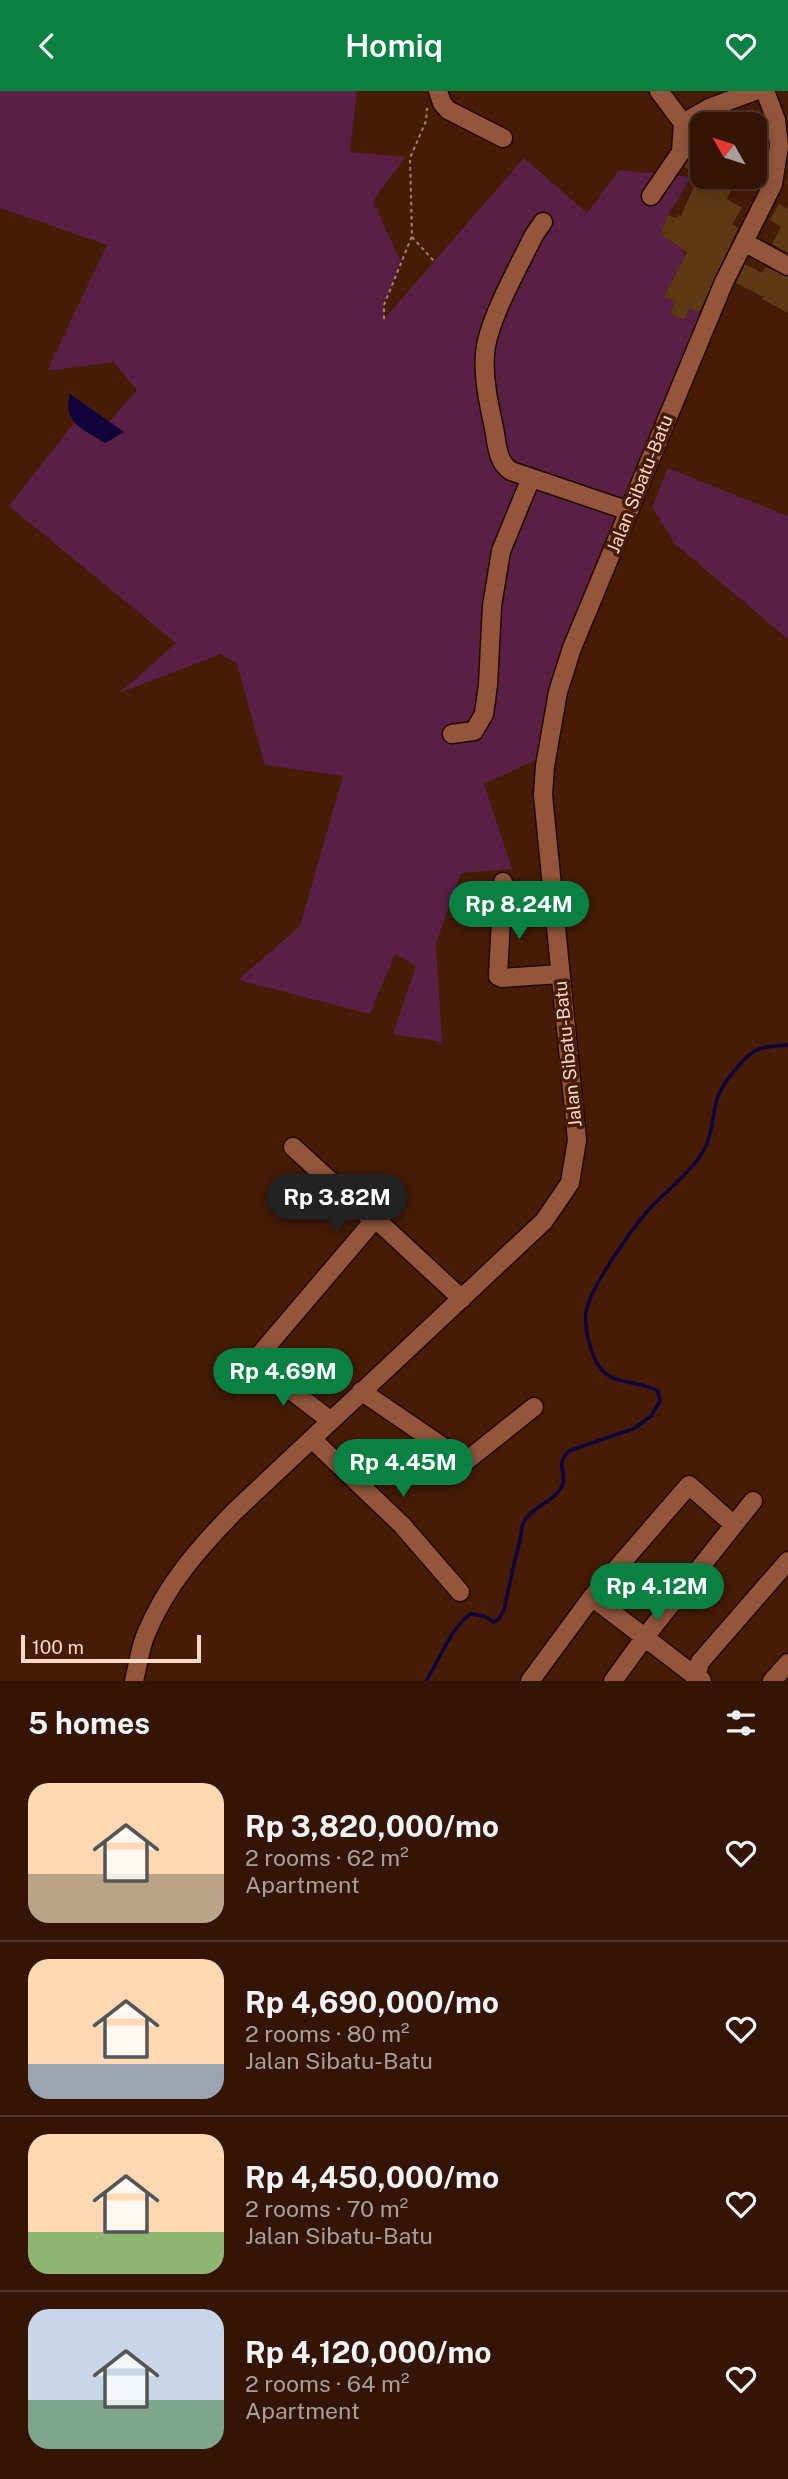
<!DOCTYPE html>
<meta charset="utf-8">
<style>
body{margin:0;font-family:"Public Sans",sans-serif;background:#3c1e0f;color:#f1f3f6;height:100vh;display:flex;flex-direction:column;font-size:26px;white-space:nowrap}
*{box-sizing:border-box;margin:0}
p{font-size:23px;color:#a99f9a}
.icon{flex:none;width:38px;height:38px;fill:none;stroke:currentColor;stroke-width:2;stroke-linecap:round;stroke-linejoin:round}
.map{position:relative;height:1590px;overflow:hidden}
.details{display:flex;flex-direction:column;background:#341505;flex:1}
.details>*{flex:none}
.needle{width:46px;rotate:309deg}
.fabs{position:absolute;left:690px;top:21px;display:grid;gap:14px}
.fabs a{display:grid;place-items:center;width:77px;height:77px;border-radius:14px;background:#341505;box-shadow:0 4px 18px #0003,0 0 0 2px #4e3427;font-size:35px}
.scale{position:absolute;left:21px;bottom:18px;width:180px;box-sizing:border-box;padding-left:7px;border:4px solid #fdd9ca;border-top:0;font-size:19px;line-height:24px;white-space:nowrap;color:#fdd9ca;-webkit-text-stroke:5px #461c07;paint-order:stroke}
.price{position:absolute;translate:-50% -60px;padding:0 16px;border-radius:24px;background:#0b8043;color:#fff;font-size:23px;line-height:46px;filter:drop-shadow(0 2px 4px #0008)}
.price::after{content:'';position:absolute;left:50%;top:42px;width:21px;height:16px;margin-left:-10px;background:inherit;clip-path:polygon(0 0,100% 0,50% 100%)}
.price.active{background:#222;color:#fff}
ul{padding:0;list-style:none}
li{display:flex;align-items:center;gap:21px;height:175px;padding:0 28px}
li+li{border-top:2px solid #4e3427}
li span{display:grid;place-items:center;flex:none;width:196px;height:140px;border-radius:21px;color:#555}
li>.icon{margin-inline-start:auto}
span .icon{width:84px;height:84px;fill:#fffc;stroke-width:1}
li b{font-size:30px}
h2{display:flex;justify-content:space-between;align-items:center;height:84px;padding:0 28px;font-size:30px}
header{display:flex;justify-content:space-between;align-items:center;height:91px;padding:0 28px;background:#0b8043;color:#fff;font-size:32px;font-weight:600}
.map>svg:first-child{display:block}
.green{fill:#5a1f45}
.water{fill:#11033b}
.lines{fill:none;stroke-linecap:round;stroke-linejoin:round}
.stream{stroke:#11033b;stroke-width:3.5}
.building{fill:#5e3a14}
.minor-casing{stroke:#250800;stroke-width:21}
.path{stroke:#a7806e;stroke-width:2;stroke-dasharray:3.5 3.5;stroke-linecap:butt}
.minor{stroke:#93563c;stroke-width:18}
.labels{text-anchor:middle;stroke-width:7;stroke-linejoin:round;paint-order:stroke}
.street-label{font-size:18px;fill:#fdd9ca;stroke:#461c07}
</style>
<header><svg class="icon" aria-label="back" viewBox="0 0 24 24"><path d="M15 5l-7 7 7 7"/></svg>Homiq<svg class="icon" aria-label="heart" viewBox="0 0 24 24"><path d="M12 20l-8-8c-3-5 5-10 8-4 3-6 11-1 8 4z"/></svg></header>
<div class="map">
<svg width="788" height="1590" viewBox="0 0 788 1590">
<rect width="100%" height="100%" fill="#461c07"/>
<path class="green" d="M0 0H357L350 61 405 66 373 110 401 171 384 214 385 227 524 67 587 122 619 79 691 86 668 124 660 143 682 158 685 166 664 205 676 211 670 222 684 229 690 217 700 222 732 198 581 559 554 660 484 693 512 778 461 782 436 852 442 951 393 943 416 875 395 863 370 923 238 889 300 835 343 685 265 674 237 573 221 563 119 602 176 552 9 415 74 332 105 352 123 341 109 331 137 299 113 271 47 280 107 154 0 117Z
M668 377 788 425V548L675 453 652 416Z"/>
<path class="water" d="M70 303 124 341 105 352C83 338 62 332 70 303Z"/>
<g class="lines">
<path class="stream" d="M426 1590C441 1567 448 1541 470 1523L484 1525 494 1531 499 1528 504 1519C509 1495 514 1472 520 1449 521 1444 521 1437 523 1433 531 1415 554 1412 562 1395 568 1381 554 1374 569 1360L635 1337 651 1325 660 1310 658 1300C635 1287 607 1297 595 1268 589 1255 584 1236 586 1221 590 1196 635 1133 653 1114 670 1097 692 1080 704 1059 713 1043 712 1025 717 1008 722 993 746 961 762 957 770 955 779 955 788 954"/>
</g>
<path class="building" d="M731 21 759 33H725L715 29Z
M693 51 702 55V72L697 82 684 76 692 62Z
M698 86H737L727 108 742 117 732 133 738 137 699 222 690 217 684 229 670 222 676 211 664 205 687 161 660 143 668 124 676 127 678 124 681 125Z
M779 113 788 118V162L772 153 781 136 770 129Z
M745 173 762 182 766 176 788 186V222L762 208 764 206 736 192Z"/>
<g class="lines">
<g class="minor-casing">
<path id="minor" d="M438 0 442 12 448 19 503 47
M659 0 683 32
M683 32 709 17 755 0
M651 105 681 61 683 32
M543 131 534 144C519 175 487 231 485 263 483 287 489 314 494 337 497 353 497 371 511 380L629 420
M744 151 788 175
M452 643 474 640 484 623 488 594 492 515 501 460 531 387
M503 791 498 885 502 887 560 883
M293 1056 375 1131
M361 1300 465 1371 534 1316
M331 1330 258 1274 256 1268 370 1134 375 1131 380 1132 462 1208
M312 1348 402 1434 460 1501
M592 1506 699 1588
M134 1590C138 1574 140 1557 146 1543 166 1494 199 1457 235 1420L544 1130 570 1092 577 1049 543 704 545 675 558 601 572 557 724 191 773 93 779 55 776 29 765 0
M530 1590 592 1506 689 1394 734 1434
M613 1590 645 1546 753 1410
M702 1590 697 1583 700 1571 788 1470
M772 1590 788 1572"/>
</g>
<path class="path" d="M412 146 434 170
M384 228V214L412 145 410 67 426 30 427 17"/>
<use href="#minor" class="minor"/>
</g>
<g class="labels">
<g class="street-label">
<text transform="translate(640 393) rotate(-68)" y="6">Jalan Sibatu-Batu</text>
<text transform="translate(568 963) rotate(-96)" y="6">Jalan Sibatu-Batu</text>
</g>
</g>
</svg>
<div class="fabs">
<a><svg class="needle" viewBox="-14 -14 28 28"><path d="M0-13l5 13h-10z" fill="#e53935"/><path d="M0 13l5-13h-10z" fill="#a99f9a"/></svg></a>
</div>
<div class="scale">100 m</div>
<b class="price" style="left:519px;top:850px">Rp 8.24M</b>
<b class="price active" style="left:337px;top:1143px">Rp 3.82M</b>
<b class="price" style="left:283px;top:1317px">Rp 4.69M</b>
<b class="price" style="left:403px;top:1408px">Rp 4.45M</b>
<b class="price" style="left:657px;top:1532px">Rp 4.12M</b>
</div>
<section class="details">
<h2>5 homes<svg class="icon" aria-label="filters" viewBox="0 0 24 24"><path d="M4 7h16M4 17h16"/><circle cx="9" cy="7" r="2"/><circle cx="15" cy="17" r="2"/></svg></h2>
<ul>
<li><span style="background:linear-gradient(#ffd9b3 65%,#b9a48a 0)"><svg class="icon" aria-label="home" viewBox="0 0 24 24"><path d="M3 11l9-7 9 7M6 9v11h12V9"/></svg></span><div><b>Rp 3,820,000/mo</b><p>2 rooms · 62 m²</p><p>Apartment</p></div><svg class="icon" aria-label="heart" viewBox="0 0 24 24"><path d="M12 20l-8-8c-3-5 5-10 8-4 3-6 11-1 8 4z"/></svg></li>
<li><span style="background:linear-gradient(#ffd9b3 75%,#9aa5b1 0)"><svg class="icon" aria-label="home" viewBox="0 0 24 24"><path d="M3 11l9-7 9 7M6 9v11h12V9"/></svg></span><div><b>Rp 4,690,000/mo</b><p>2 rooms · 80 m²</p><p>Jalan Sibatu-Batu</p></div><svg class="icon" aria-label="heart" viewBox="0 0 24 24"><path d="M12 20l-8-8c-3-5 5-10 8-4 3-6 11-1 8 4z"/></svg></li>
<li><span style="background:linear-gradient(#ffd9b3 70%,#8fb573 0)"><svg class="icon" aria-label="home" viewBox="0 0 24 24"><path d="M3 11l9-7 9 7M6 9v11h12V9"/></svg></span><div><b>Rp 4,450,000/mo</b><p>2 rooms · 70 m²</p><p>Jalan Sibatu-Batu</p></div><svg class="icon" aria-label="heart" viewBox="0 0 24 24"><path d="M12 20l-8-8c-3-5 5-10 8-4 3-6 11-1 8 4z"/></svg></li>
<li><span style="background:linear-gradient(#c9d6e8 65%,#7fa58c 0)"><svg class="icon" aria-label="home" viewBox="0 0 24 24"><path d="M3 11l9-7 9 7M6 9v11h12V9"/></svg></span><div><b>Rp 4,120,000/mo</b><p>2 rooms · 64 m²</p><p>Apartment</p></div><svg class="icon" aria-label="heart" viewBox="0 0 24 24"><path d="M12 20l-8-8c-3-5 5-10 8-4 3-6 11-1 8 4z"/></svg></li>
</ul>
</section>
